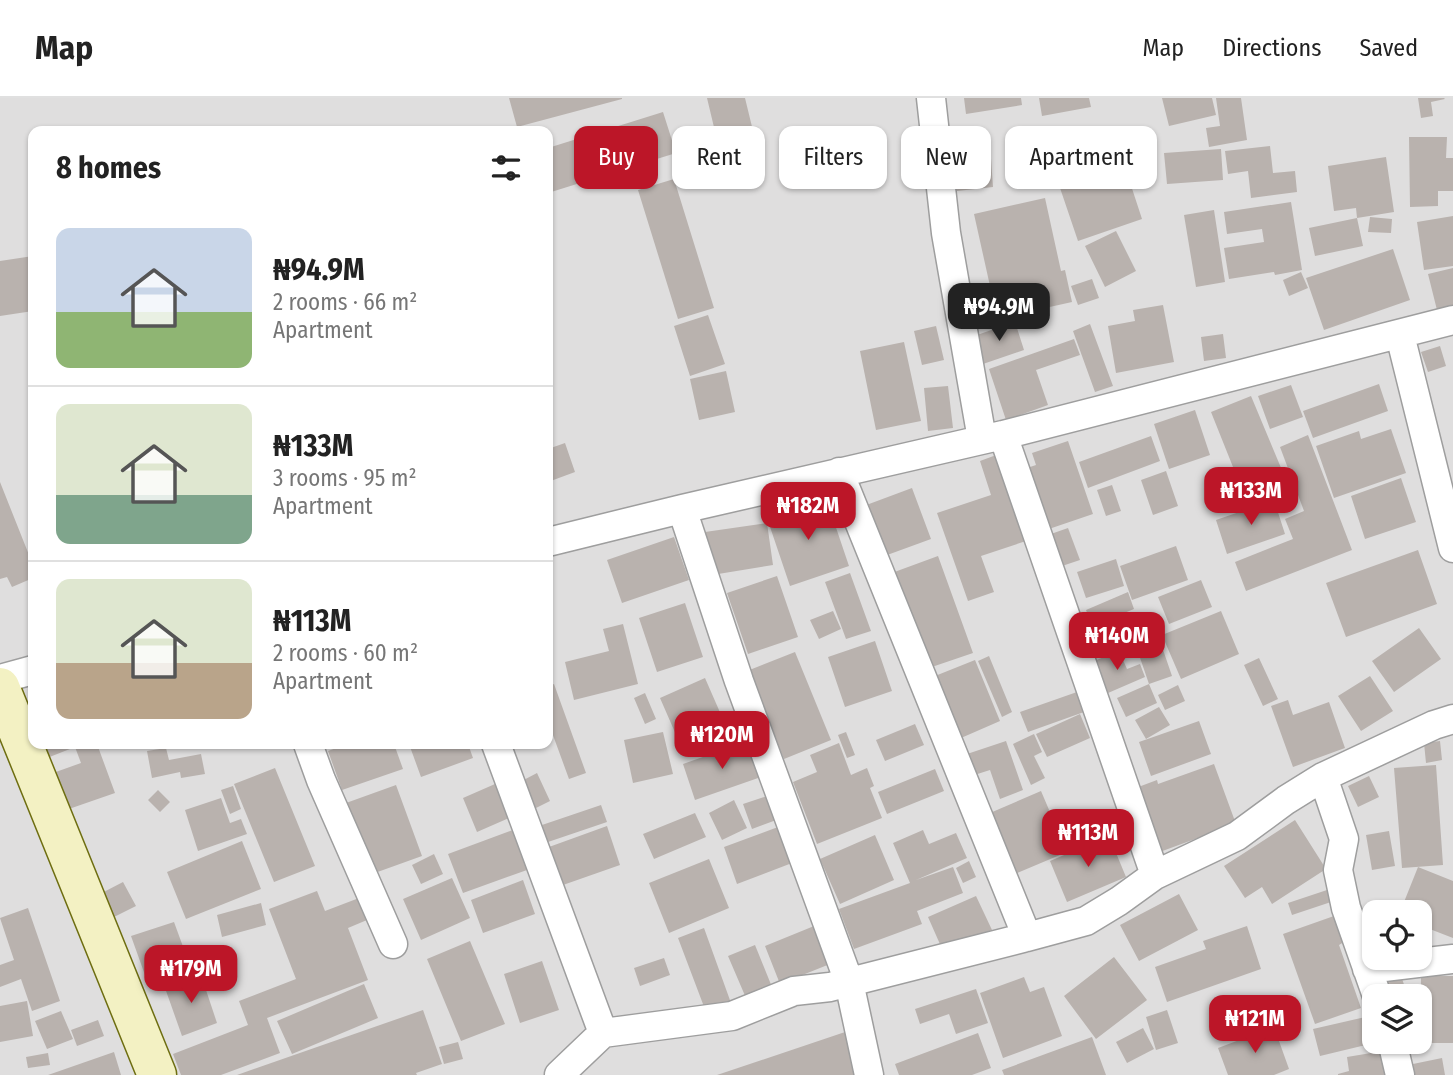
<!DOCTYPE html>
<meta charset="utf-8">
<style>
body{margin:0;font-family:"Fira Sans Condensed",sans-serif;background:#f2f2f2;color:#222;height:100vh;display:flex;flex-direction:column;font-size:26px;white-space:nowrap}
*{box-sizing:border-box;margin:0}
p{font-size:23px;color:#767676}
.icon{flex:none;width:38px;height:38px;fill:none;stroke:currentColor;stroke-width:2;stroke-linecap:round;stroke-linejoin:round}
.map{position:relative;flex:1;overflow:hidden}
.panel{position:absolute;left:28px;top:28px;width:525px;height:623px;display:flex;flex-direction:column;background:#fff;border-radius:14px;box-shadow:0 2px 5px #0004}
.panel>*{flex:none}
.hud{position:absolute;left:574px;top:28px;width:665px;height:63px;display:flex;gap:14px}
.fabs{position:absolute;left:1362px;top:802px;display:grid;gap:14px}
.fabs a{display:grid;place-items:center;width:70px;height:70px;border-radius:14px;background:#fff;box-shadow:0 2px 5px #0004;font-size:35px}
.price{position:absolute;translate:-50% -60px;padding:0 16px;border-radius:14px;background:#bc1628;color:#fff;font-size:23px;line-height:46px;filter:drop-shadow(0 2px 4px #0008)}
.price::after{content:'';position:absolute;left:50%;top:42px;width:21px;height:16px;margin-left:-10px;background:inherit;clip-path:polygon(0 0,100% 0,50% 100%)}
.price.active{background:#222;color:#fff}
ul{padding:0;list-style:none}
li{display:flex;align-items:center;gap:21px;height:175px;padding:0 28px}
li+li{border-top:2px solid #e0e0e0}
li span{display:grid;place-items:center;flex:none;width:196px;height:140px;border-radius:14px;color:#555}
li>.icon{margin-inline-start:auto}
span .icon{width:84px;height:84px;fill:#fffc;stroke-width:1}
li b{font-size:30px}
h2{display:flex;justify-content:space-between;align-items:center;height:84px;padding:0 28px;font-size:30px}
.chip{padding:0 24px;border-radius:14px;background:#fff;box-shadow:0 2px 5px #0004;font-size:24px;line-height:63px}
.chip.active{background:#bc1628;color:#fff}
header{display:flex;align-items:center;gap:42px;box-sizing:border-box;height:98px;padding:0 35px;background:#fff;border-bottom:2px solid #e0e0e0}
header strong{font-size:33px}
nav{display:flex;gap:38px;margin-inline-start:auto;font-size:24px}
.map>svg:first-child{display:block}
.residential{fill:#dfdede;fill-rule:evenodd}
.building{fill:#b9b2ae}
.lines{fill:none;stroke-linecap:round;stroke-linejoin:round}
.street-casing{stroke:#9e9e9e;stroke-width:31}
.secondary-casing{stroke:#6e6e11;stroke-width:41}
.street{stroke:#fff;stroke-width:28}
.secondary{stroke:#f3f1c3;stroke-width:38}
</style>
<header>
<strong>Map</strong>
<nav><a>Map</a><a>Directions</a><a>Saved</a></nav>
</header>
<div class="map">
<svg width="1453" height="977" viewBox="0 0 1453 977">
<rect width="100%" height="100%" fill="#f0ede9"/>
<path class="residential" d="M0 0H1453V977H0ZM33 33H548V646H33ZM1374 814H1419V859H1374ZM1374 898H1419V943H1374Z"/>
<path class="building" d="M509 0H622V1L517 29Z
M707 0H745L754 37 718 46Z
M964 0H1021L1022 7 966 16Z
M1039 0H1089L1091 9 1042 18Z
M1162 0H1212L1216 17 1169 28Z
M1216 0H1241L1247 42 1209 49 1206 30 1220 28Z
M1418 0H1444L1445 1 1431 4 1433 18 1421 20Z
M663 14 676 55 548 95V50Z
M1409 39H1447L1446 60H1453V93H1438V108L1410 109Z
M990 46 993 89 957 93 953 49Z
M1270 48 1273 75 1295 73 1297 94 1251 100 1248 73 1228 76 1225 53Z
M1221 51 1223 82 1167 86 1164 55Z
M1386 59 1394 114 1357 120 1356 110 1334 113 1328 68Z
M1124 66 1142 121 1078 143 1059 87Z
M674 81 714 210 678 221 638 92Z
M1045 100 1061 173 1065 172 1072 204 977 225 971 192 990 188 974 116Z
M1291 104 1302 172 1275 177 1274 174 1229 181 1224 150 1264 144 1262 131 1227 136 1224 114Z
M1214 112 1225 184 1196 189 1184 117Z
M1453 118V168L1424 172 1417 124Z
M1370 119 1392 121 1391 135 1368 134Z
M1357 120 1363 148 1315 158 1309 130Z
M1116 133 1136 173 1105 189 1085 148Z
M1393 151 1410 202 1324 232 1306 180Z
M33 158V213L0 218V163Z
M1453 170V208L1437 212 1428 176Z
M1301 174 1308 190 1289 198 1283 182Z
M1092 181 1099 200 1078 207 1071 188Z
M1163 207 1174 264 1116 275 1108 228 1135 223 1133 212Z
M708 217 725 266 690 278 674 228Z
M1015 224 1024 252 983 266 974 238Z
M1090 226 1113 288 1095 294 1073 233Z
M936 228 944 262 922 267 914 233Z
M1223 236 1226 260 1204 263 1201 239Z
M1074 241 1080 257 1036 272 1048 307 1006 322 989 271Z
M904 244 921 323 876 332 860 253Z
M1440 248 1446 268 1428 274 1421 254Z
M726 273 735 314 699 322 690 281Z
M1379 286 1388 313 1313 340 1303 313Z
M1291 287 1303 319 1270 331 1258 298Z
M948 288 953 330 928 333 924 290Z
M1251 298 1284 377 1243 394 1211 314Z
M1195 312 1210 357 1169 371 1154 326Z
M1391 331 1406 375 1334 400 1316 348 1359 333 1361 341Z
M1308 337 1352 452 1246 493 1235 464 1293 441 1285 421 1304 413 1280 349Z
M1151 338 1160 363 1088 390 1079 364Z
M1068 343 1093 416 1043 433 1021 372 1036 367 1032 355Z
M565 345 575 374 548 384V351Z
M999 356 1029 442 981 458 994 494 968 503 937 415 991 397 980 363Z
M1166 373 1178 408 1153 417 1141 382Z
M1401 380 1416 424 1365 441 1351 398Z
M0 384 33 467V480L12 489 7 479 0 481Z
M1112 387 1121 413 1106 418 1097 392Z
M912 390 931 441 879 460 861 409Z
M826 400 849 468 790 488 767 420Z
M1274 402 1285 436 1227 456 1216 422Z
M767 425 773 467 712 477 705 434Z
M1068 430 1080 462 1059 469 1048 437Z
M674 439 689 482 622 505 607 462Z
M1176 448 1188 482 1132 502 1120 468Z
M1418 452 1437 506 1346 539 1326 485Z
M938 458 973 555 923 572 889 476Z
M1116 461 1124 488 1086 500 1077 474Z
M850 475 871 533 846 541 825 484Z
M777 478 798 539 748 556 727 495Z
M1201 482 1212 509 1169 526 1158 499Z
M1128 494 1134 511 1092 528 1086 512Z
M685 505 703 559 657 574 639 520Z
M833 513 841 531 819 541 810 522Z
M1221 513 1239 556 1181 581 1162 537Z
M1110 525 1118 543 1093 555 1085 537Z
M623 526 638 586 574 602 565 564 609 553 603 531Z
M1419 530 1441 561 1394 594 1372 563Z
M1159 540 1172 578 1149 586 1136 548Z
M875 543 892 593 845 609 828 559Z
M1119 553 1127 571 1140 566 1145 579 1108 595 1094 563Z
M795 554 831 642 784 661 747 573Z
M989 558 1012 614 1002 619 978 563Z
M1259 560 1278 601 1263 608 1244 567Z
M975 562 1000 623 961 640 935 578Z
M1370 578 1393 613 1361 633 1338 598Z
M705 580 729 635 684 655 660 600Z
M554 586 586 675 569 681 550 629H548V588Z
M1149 586 1157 605 1126 619 1117 600Z
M1178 587 1185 603 1165 612 1158 597Z
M1077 594 1084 614 1028 634 1020 614Z
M645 595 656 621 645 626 634 600Z
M1288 602 1293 617 1329 604 1345 650 1293 669 1271 608Z
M1159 609 1170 627 1146 641 1135 622Z
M1080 616 1090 640 1047 659 1036 636Z
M1199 623 1211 656 1151 678 1139 644Z
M915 626 924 647 885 663 876 642Z
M663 634 673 676 633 685 624 642Z
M846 634 855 657 847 660 838 637Z
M1034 636 1042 654 1034 658 1045 680 1031 687 1013 646Z
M748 643 761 679 695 702 683 666Z
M1006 643 1023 692 1000 701 990 672 968 679 961 658Z
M1440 643 1442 662 1426 665 1424 645Z
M839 645 851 677 867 670 874 688 870 690 882 720 817 746 793 684 817 674 810 657Z
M42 646H97L115 695 66 712 53 675 81 665 75 649 47 660Z
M347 646H394L403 671 342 692 328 653Z
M409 646H468L473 660 421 679Z
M166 650 169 662 201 656 205 676 181 680 180 674 152 680 147 653Z
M1214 666 1236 726 1157 755 1133 691 1157 682 1158 686Z
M1436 667 1443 767 1402 770 1394 670Z
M275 670 315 768 274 784 234 686Z
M935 671 944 693 887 716 878 694Z
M537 675 550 703 532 712 518 685Z
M1369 678 1379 699 1358 709 1348 688Z
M495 686 509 720 477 734 463 700Z
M396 687 422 758 372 776 346 705Z
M233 688 241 711 230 716 221 692Z
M158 692 170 704 160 714 148 702Z
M1041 693 1067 754 1008 779 983 718Z
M770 697 779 721 752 731 743 706Z
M221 700 230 725 241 721 247 736 198 753 185 712Z
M734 702 747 730 722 742 709 715Z
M601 707 607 724 548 744 542 727Z
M695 715 706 739 654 761 643 736Z
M1295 722 1326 771 1272 806 1262 789 1245 800 1224 768Z
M607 728 620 767 563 787 549 749Z
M778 729 792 765 737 786 724 749Z
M513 732 527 772 463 795 448 756Z
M923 732 929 746 956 735 967 760 916 782 953 769 963 795 917 813 922 826 854 851 839 811 910 785 893 745Z
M1389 733 1395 768 1372 772 1366 737Z
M875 737 894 782 840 806 820 761Z
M1109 738 1126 779 1067 804 1050 763Z
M242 743 261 791 186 821 167 774Z
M434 756 443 776 421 786 412 767Z
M709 761 729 810 669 835 649 785Z
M969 763 976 779 963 785 956 770Z
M1418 769 1453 783V840L1422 828 1424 823 1419 822V814H1400Z
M452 780 470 820 421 842 403 801Z
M523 782 535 816 483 835 471 802Z
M123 784 136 808 110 821 98 797Z
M1327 792 1331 804 1292 817 1288 805Z
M317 793 325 813 359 800 367 822 348 830 368 882 267 920 280 955 221 977H181L173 956 248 927 239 903 296 881 269 811Z
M1179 796 1198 832 1139 863 1120 827Z
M976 798 992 832 943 853 928 819Z
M261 805 266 827 222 839 217 817Z
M28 810 60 903 32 913 21 881 0 889V867L14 862 0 820Z
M1334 818 1344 844 1339 847 1361 910 1315 926 1283 836Z
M174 824 193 876 150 891 131 838Z
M819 826 835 864 780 886 765 848Z
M1247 828 1261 871 1167 904 1155 869 1206 851 1203 843Z
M704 830 731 905 706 914 678 840Z
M1419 832H1421L1424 851H1419Z
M470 843 505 926 461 943 427 861Z
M755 847 772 889 746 900 728 858Z
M1114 859 1147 902 1096 941 1064 898Z
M664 860 670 877 640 888 634 870Z
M542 863 559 912 520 925 504 876Z
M1400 875 1408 898H1385L1380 882Z
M201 877 217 925 182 938 165 890Z
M1421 878H1453V945H1420Z
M1024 879 1030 894 1044 889 1062 938 1003 960 980 895Z
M364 886 378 920 292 956 277 923Z
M976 891 988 925 956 936 949 916 920 926 915 911Z
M27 903 33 938 0 944V908Z
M423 912 442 966 416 975 417 977H237Z
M1167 912 1178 945 1156 952 1146 919Z
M61 913 73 941 47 951 35 923Z
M1374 917V945L1320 958 1313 931Z
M98 922 104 938 77 948 71 932Z
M1274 929 1289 971 1274 977H1228L1218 950Z
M1143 930 1154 951 1127 965 1116 944Z
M848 933 856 977H717Z
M978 935 991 970 972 977H899L895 966Z
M1092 939 1106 977H1004L1002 972Z
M458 944 463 961 444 966 439 949Z
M1389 952 1393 977H1338V976L1349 973 1347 959Z
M114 954 121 977H48Z
M48 955 50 967 28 970 26 959Z
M1442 960 1445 977H1415L1413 966Z"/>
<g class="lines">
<g class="street-casing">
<path id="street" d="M931 0 946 135 982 341
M1400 237 1453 450
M1003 337 1155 777
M839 374 1027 839
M682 411 739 583 849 884 869 977
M548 444 682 411 1003 337 1453 222
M0 581 33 572
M308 646 321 682 393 846
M496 646 603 935
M1323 679 1344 741 1338 772 1346 810 1377 898
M1367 871 1453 861
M1392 943 1400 977
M559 977 603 935 732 918 794 893 830 889 1027 839 1086 823 1119 803 1155 777 1237 738 1286 702 1323 679 1434 627 1453 621"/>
</g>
<g class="secondary-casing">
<path id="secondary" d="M0 589 157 977"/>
</g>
<use href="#street" class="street"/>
<use href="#secondary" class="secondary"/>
</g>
</svg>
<div class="fabs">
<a><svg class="icon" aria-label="locate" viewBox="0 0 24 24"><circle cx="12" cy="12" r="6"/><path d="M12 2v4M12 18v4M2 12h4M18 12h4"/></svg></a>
<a><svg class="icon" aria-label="layers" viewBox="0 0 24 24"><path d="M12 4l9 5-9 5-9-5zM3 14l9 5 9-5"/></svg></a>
</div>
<b class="price active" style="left:999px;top:245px">₦94.9M</b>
<b class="price" style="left:1251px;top:429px">₦133M</b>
<b class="price" style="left:808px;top:444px">₦182M</b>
<b class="price" style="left:1117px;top:574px">₦140M</b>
<b class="price" style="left:722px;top:673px">₦120M</b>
<b class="price" style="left:1088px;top:771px">₦113M</b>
<b class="price" style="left:191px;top:907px">₦179M</b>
<b class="price" style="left:1255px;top:957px">₦121M</b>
<div class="hud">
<a class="chip active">Buy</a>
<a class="chip">Rent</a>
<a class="chip">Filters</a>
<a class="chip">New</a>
<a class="chip">Apartment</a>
</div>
<section class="panel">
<h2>8 homes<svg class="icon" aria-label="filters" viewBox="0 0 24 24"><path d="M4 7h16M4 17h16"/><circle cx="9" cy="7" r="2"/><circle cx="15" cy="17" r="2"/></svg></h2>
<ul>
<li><span style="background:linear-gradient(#c9d6e8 60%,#8fb573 0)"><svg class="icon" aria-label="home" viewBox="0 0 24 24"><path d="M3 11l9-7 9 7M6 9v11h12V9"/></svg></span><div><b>₦94.9M</b><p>2 rooms · 66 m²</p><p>Apartment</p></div></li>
<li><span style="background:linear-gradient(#dfe7d0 65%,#7fa58c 0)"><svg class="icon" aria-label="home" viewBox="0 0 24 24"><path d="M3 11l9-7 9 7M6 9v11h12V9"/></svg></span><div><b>₦133M</b><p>3 rooms · 95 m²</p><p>Apartment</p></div></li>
<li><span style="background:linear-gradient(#dfe7d0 60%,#b9a48a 0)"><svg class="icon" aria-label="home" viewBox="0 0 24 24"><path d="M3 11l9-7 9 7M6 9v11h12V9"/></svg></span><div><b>₦113M</b><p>2 rooms · 60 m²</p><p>Apartment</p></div></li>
</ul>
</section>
</div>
